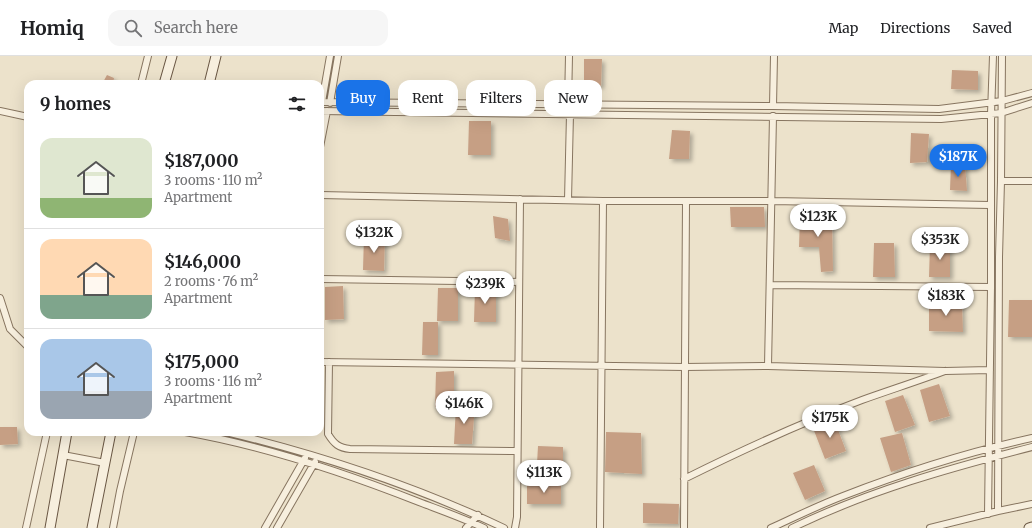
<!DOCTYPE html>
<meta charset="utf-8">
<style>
body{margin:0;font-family:Merriweather,serif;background:#f6f6f6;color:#202124;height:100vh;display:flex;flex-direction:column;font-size:15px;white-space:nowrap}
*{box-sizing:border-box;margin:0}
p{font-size:13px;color:#757577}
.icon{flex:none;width:22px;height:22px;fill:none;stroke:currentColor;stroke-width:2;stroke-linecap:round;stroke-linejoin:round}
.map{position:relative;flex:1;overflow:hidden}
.sheet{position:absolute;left:24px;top:24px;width:300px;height:356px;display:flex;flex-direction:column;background:#fff;border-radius:12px;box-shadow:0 4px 16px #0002}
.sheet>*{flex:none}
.top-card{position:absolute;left:336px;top:24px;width:380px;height:36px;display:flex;gap:8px}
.price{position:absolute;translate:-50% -34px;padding:0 9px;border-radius:14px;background:#fff;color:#222;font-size:13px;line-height:26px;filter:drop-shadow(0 1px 2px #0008)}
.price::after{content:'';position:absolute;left:50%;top:24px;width:12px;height:9px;margin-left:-6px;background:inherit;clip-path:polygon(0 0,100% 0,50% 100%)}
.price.current{background:#1a73e8;color:#fff}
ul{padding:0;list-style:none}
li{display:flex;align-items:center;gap:12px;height:100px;padding:0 16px}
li+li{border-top:1px solid #e0e0e0}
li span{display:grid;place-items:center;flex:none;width:112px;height:80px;border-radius:12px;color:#555}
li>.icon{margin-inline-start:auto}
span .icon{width:48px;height:48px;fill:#fffc;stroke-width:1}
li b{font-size:17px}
h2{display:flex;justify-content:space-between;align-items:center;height:48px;padding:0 16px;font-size:17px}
.tag{padding:0 14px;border-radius:12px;background:#fff;box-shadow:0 4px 16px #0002;font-size:14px;line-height:36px}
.tag.current{background:#1a73e8;color:#fff}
header{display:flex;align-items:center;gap:24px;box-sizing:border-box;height:56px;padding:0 20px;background:#fff;border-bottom:1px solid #e0e0e0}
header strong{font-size:19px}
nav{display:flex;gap:22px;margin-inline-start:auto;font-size:14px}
.search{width:280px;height:36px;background:#f6f6f6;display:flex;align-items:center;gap:10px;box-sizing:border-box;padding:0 14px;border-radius:12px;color:#757577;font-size:15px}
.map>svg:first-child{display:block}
.building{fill:#c69f84;filter:url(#shadow)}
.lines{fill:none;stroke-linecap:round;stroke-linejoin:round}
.street-casing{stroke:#877560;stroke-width:8}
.secondary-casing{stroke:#695643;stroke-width:11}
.street{stroke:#f7efde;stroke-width:6}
.secondary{stroke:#f7efde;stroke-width:9}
</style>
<header>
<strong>Homiq</strong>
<div class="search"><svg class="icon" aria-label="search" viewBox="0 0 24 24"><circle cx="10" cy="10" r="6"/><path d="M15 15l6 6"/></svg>Search here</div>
<nav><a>Map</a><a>Directions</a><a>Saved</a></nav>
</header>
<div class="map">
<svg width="1032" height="472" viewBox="0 0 1032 472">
<defs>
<filter id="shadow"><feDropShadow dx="3" dy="3" stdDeviation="2" flood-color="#0004"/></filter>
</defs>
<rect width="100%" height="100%" fill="#ece2cb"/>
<path class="building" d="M584 3H602L601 30H584Z
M952 14 978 15V34L951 33Z
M107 19 114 22 113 28H102Z
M469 65H491V99H468Z
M672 74 690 75 689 103H669Z
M911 77 929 78 927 106 910 107Z
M951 108H965L967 135 950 134Z
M730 151H764L765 171H731Z
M493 160 508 163 510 185 495 182Z
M800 160H832L833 215 821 216 819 191H799Z
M364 180 385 181 384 215 363 214Z
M874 187H894L895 221H873Z
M930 188H950V221H929Z
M343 230 344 263 325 264V231Z
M438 232H458V265H437Z
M475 232 496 233V266H474Z
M1009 244H1032V281H1008Z
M929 246H962L963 276 929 275Z
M423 266H438V299H422Z
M454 315V351H435L436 316Z
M939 328 950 360 929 366 920 334Z
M903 339 915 369 895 376 885 345Z
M475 349 472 388H454L456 350Z
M834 363 846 395 825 403 813 372Z
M0 371H17L18 388 0 389Z
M606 376 641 377 642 418 605 416Z
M902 377 911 409 891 416 880 382Z
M538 390 563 391V410L537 408Z
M814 409 825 435 805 444 793 417Z
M527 427 561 428V448H527Z
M643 447 679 448 678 468 643 467Z"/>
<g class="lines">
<g class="street-casing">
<path id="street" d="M141 28 148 0
M320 46 773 50 939 53 1002 45 1032 37
M322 46 330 0
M330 47 338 0
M568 48 569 0
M773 50 774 0
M0 55 28 61
M320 55 941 63 1001 57 1032 47
M320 91 327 55
M1001 125H1032
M320 139 603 145H772L990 149
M568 144 570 58
M320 223 519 226
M770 229 991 231
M0 242 10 273 28 291
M320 306 685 311 768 310 773 60
M329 306 328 378C334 388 339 392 350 393L517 395
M768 310 945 315 990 314
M185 376C265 390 343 416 419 446 440 454 463 462 484 472
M226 376C321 399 416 430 504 472
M63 399 105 407
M684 423C742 394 801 367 862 344 890 334 918 325 945 315
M998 455 999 201 1001 125 1002 0
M988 458 991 231V58L993 0
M26 472 47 376
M113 472 120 435 134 376
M265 472 305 402
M277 472 315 406
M466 472 478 459
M515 472 517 461 520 143
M600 472 603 145
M684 472 686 146
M771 472C795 461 819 449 843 440 905 416 968 396 1032 382
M792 472C868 435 950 412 1032 391
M930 472 998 455 1032 448"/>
</g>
<g class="secondary-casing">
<path id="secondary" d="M164 28 172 0
M209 28 216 0
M50 472 67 376
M92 472 111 376
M1029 472 1032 471"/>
</g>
<use href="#street" class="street"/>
<use href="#secondary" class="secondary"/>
</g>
</svg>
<b class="price current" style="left:958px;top:122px">$187K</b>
<b class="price" style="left:818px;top:182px">$123K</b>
<b class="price" style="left:374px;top:198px">$132K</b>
<b class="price" style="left:940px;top:205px">$353K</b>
<b class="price" style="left:485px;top:249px">$239K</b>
<b class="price" style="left:946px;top:261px">$183K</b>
<b class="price" style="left:464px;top:369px">$146K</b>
<b class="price" style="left:830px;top:383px">$175K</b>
<b class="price" style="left:544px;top:438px">$113K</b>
<div class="top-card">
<a class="tag current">Buy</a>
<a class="tag">Rent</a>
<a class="tag">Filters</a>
<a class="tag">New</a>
</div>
<section class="sheet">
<h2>9 homes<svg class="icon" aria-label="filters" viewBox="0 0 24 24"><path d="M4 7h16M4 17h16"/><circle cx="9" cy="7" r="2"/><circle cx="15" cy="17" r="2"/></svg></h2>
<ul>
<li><span style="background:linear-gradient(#dfe7d0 75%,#8fb573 0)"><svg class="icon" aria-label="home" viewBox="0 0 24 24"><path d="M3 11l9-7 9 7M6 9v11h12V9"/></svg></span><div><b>$187,000</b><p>3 rooms · 110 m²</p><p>Apartment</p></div></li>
<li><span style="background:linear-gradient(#ffd9b3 70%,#7fa58c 0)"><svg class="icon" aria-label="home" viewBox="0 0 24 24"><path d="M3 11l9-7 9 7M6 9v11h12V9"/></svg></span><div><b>$146,000</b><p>2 rooms · 76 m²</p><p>Apartment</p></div></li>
<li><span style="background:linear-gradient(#a9c7e8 65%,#9aa5b1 0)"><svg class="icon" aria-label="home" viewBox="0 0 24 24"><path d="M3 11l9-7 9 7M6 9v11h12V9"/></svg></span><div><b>$175,000</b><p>3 rooms · 116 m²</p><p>Apartment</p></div></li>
</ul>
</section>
</div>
